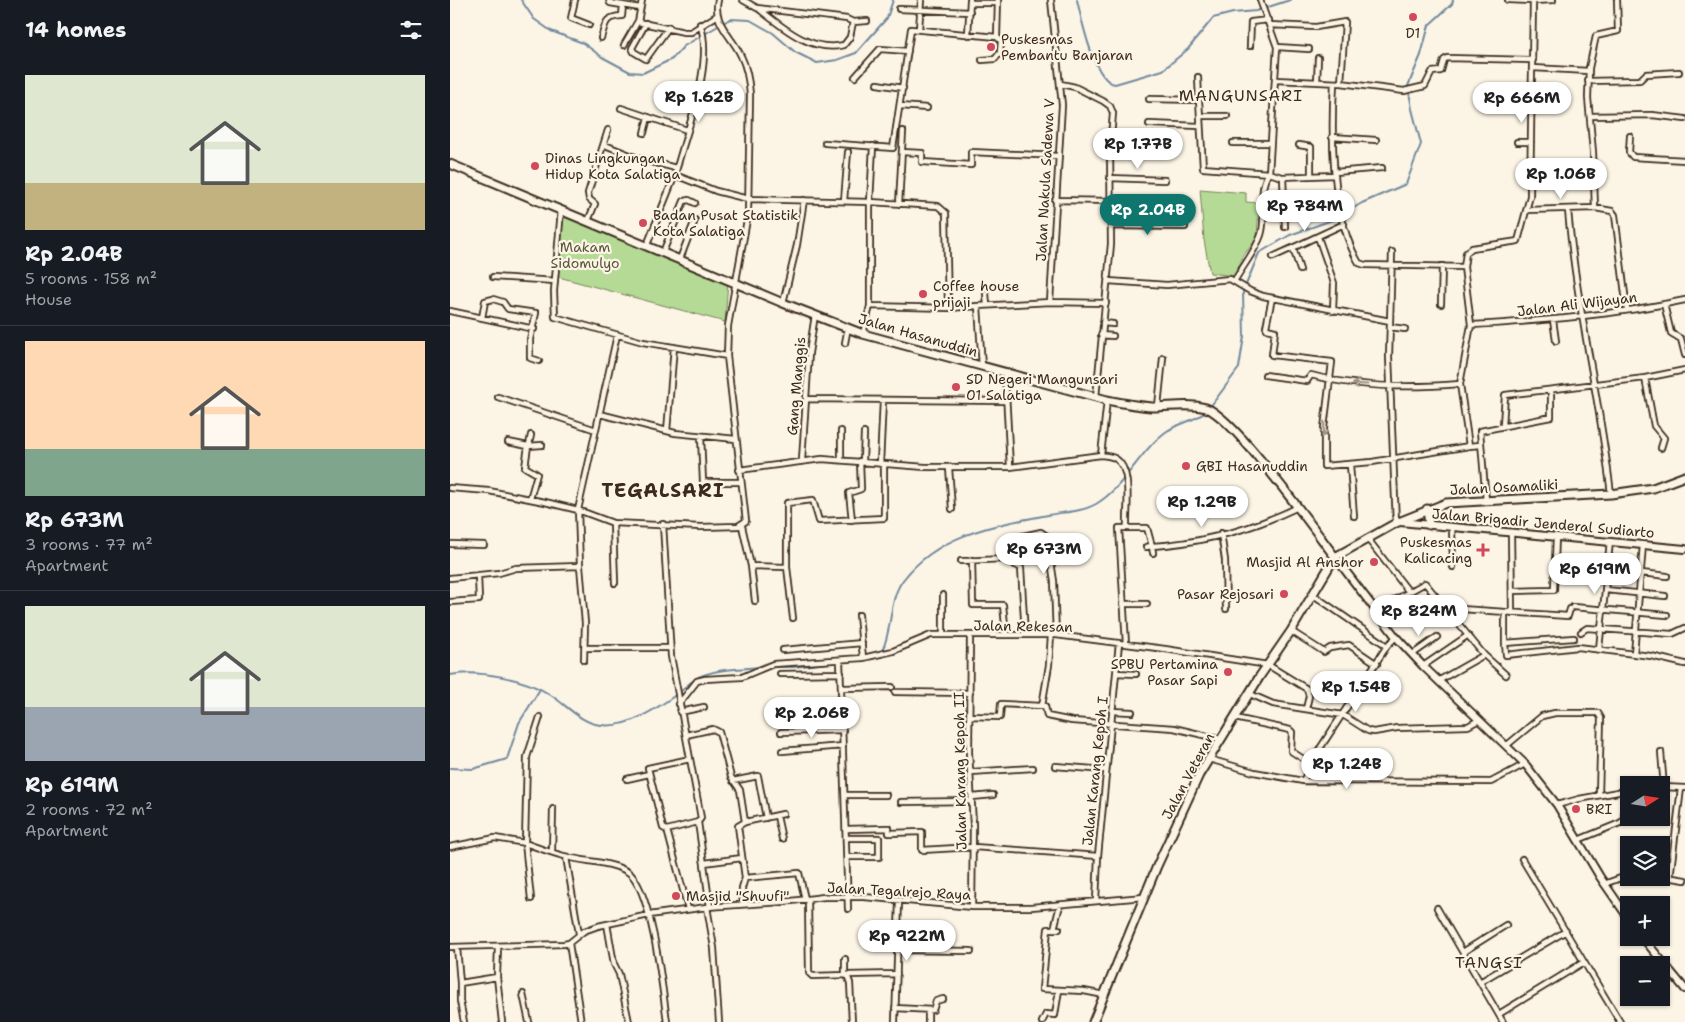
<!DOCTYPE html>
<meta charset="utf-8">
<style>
body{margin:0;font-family:"Shantell Sans",sans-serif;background:#20242c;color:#f1f3f6;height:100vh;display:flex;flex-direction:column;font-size:19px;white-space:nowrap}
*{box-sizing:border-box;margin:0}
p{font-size:16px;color:#9ea1a6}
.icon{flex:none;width:28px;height:28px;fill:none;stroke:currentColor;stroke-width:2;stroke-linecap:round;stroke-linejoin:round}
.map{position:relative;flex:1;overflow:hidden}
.drawer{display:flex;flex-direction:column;background:#171b24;width:450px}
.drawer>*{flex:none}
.needle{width:32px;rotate:78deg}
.buttons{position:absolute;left:1170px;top:776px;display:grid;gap:10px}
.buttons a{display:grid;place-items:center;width:50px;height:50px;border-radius:0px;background:#171b24;box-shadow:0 1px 4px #0004;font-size:25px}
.price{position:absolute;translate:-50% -42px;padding:0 11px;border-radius:18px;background:#fff;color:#222;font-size:16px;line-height:32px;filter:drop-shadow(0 1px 2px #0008)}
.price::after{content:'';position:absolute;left:50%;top:30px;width:15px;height:11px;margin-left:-8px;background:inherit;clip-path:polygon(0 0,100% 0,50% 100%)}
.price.on{background:#0f766e;color:#fff}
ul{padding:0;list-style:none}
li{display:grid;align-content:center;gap:10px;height:265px;padding:0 25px}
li+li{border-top:1px solid #363941}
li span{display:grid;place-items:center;height:155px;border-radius:0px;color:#555}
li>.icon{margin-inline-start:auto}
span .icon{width:90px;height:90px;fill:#fffc;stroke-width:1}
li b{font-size:21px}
h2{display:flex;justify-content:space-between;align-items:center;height:60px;padding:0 25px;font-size:21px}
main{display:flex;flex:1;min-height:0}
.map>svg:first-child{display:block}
.green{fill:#b4da95;stroke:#78825a}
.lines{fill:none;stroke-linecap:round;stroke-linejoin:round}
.stream{stroke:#72899e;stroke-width:2}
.street-casing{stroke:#3b2a1e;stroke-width:8}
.secondary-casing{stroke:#3b2a1e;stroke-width:10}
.primary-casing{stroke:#3b2a1e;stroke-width:11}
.street{stroke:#fcf5e5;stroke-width:4.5}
.secondary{stroke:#fcf5e5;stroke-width:6}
.primary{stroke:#fcf5e5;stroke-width:7}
.oneway{stroke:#9c9082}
.poi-dot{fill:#d1495b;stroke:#fcf5e5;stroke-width:2}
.labels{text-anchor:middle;stroke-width:4.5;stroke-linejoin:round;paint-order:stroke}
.poi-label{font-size:14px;fill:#3b2a1e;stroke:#fcf5e5;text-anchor:start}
.street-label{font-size:14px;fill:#3b2a1e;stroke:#fcf5e5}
.park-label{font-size:14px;fill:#59563c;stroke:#fcf5e5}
.quarter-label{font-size:16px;letter-spacing:1px;fill:#3b2a1e;stroke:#fcf5e5}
.district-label{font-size:19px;font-weight:bold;letter-spacing:1px;fill:#3b2a1e;stroke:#fcf5e5}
</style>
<main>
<section class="drawer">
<h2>14 homes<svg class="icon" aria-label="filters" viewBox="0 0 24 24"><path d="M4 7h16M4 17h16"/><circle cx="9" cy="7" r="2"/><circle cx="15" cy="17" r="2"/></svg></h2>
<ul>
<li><span style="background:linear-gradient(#dfe7d0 70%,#c2b280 0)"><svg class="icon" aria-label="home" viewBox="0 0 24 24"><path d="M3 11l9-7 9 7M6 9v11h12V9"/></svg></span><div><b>Rp 2.04B</b><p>5 rooms · 158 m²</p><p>House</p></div></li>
<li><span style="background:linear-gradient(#ffd9b3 70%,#7fa58c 0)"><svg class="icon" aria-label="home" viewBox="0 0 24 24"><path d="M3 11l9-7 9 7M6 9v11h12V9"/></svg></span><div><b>Rp 673M</b><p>3 rooms · 77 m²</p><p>Apartment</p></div></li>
<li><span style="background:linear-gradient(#dfe7d0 65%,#9aa5b1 0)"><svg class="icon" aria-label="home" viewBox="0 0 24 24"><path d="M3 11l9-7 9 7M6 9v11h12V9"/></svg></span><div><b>Rp 619M</b><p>2 rooms · 72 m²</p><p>Apartment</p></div></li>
</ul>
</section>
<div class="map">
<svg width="1235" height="1022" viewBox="0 0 1235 1022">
<rect width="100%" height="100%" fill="#fcf5e5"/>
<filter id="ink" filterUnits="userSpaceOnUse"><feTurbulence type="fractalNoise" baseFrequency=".02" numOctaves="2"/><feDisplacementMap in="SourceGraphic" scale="10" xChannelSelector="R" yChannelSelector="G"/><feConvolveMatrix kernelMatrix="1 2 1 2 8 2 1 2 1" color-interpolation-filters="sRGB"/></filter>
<g filter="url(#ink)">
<path class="green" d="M750 189 796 193V202L809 203 807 238 794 255 784 276 760 273 754 240Z
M110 215 243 270 278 281 275 322 105 276Z"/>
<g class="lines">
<path class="stream" d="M71 0 84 19 101 31 133 43 152 57 180 72 193 73 222 59 234 46 280 19 300 20 323 33 345 52 367 63 387 60 406 53 437 18 443 0
M627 0C631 17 644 82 665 84L713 70 738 49 763 18 783 13 806 11 840 0
M760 407 789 368 794 336 793 292 809 253 840 235 885 219 912 203 956 184 971 144 962 109 958 86 971 55 979 25 1002 4 1003 0
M432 651C443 629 438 600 453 580 488 534 545 525 598 515 613 512 632 512 646 504 675 487 690 450 717 431 729 423 745 421 757 411
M321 667H343L388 662
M0 675C28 669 75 679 99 694 116 704 130 723 151 725 178 729 209 707 230 692 236 687 243 679 251 676 270 668 291 669 311 667
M0 768 23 769 57 759 69 723 90 689"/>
<g class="street-casing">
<path id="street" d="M125 0 121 18 139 25
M159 0 160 3 190 8
M192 0 188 22 234 32H241L268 15
M293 0 307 8 397 19 403 22 417 21
M1058 0 1083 1
M521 3H548
M309 9C333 28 362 53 394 45L400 37 403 22
M449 9 520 12
M196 23 182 48 184 52 196 59 219 27
M819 25 866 27 895 22 891 83
M469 29 471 0
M518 35 520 0
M151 38C156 23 154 17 172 16L173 5
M174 45 188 21
M800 46 801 22 818 20
M827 47 859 49
M532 60 545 59 550 53 551 41 547 37 548 0
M1083 68 1139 71
M405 77 430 49 458 51
M748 77 749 100
M825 80 891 83 954 91 975 86 982 72 991 71 994 60 997 58 1083 60
M1138 81 1190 80 1196 74 1229 72
M867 82 868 58
M884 83C881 136 881 216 909 263L915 265 1014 267
M427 84 453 88
M611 84 625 87 653 101 660 106 663 113 660 150 661 244 646 397
M699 99 749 100 753 168 819 173 832 177 885 175
M450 106 477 108
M171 108 237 130
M750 116H777
M1140 116 1202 115 1235 119
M699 124 750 126
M194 133 198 117
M1180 136 1179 152 1183 157 1235 160
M882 137 926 140
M1067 142H1081
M375 143 443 148 461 29 547 37
M783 143H820
M155 145 190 159 226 168
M849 145 861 147V176
M423 146 420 202 488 206 496 213 498 308
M660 148 701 150
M452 152 472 153V162L521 165V152L609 156
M885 172 932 168
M225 175C235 134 265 63 250 24
M833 177 835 227
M660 178 715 180
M605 200 661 201
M394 201 398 152
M449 204 453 131
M1145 208 1143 152 1138 98 1139 68 1146 36 1168 31 1167 0
M111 210 104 291 105 317 193 342 277 356
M1077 210 1145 208 1162 211 1165 215 1177 310
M1118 210C1126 305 1150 399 1161 494
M138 221 145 204 139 199 138 193 158 130
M661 226 735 227
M868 237 884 283 883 311
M197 245 225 175 266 191 298 199 420 202V306L498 308 528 306 532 367
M843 248 850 270
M213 252 234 201 239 200 245 203
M942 252 939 357 946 523
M823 257 894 224
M230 259 245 220
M43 277 105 281
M785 280C793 266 806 250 811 235 818 215 806 191 819 173L827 47 810 0
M658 281 717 285 780 279 800 291 813 296 940 321
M536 293 537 305
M822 298 816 327 817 329 825 331 822 355 882 362 874 428V466L922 462 1019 446
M600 302 612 105 601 0
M333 303 347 245 354 200
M991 304 992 266
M1214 304 1221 333 1231 339 1235 355
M528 306 600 302 656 303
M0 311 84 329
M32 318 35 301 43 299 53 302 58 309 86 313 80 339V358L89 361
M1103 320 1106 341
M653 323 663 324
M1021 325C1092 321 1165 315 1235 300
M940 327 955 329
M413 334 420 306
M651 335 663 336
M395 343 398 327
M555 374 560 467
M815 375 857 381 861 375C908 388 961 388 1010 384
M1195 378 1204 426 1214 438 1211 448
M48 397 146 430
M356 399 555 401
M708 406 713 358
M150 414 225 433 286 439
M1053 425 1055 395 1195 378 1235 370
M217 431 224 347
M251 436 253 482H291
M58 442 78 446
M79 445 81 435
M1030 445 1019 446 1010 384 1021 325 1014 267 1016 253 1022 248 1068 241 1080 196 1083 1 1103 0
M651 455 657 400
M391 459V431
M352 460 359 353 365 315
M413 462 414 433
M430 464 433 400
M900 465 904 516
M499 468 502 509
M289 470 372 459 475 467H560L651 455C656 456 662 456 666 459 683 470 676 510 677 527
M0 488 39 491 95 502 128 510 163 523 251 527 288 526 296 521 277 356 278 326 298 214 300 94C299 81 297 68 291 56 283 37 262 23 268 0
M80 499 87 474 75 467 78 446 92 445
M1036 501 1030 431 1101 417V390
M402 520 399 493 411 489 410 461
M163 523 165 583
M213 524 221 656 251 818 248 822 217 830 238 909
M292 526 301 566 337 567 343 618
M1002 527 1003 567
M1061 532 1062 613
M771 533 775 560 776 609
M917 538 959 592
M559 539 591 532 597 536 604 581 606 635
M0 544 34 545
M696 547 702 546 703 553
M522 560 523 605H553L556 635
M511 561 554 559 571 568 575 635
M130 566 135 623 134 660
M301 566 305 601
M337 567V503L363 500 369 521 434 518V464
M1158 569 1217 576
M0 578 49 573 66 568 130 566 128 510 167 335
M1156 590 1215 596
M1062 591 1104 590 1106 536
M862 594 937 646
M493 595V635
M0 602 29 600 28 575
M673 604H697
M1123 607 1217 615
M996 608 1118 616 1120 609
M927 610 975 583 1034 655
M1055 613V643L1124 638
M409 615 413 658
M841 631 874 652 880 648 899 645 927 664
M1131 632 1137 628 1222 634 1235 628
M601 635 599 665 592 706H595L597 716 622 721 724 728 770 739
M520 636 519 752 523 825 522 907
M1055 643 1056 655 1128 647 1201 656 1235 664
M676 644 669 528H697L702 546C751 543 802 529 846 508
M136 648H220
M1149 649 1160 541
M333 650 412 643
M963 654 987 637
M1184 654 1193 545
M390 660 398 909
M973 666 1017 636
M666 673 686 674
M330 674 391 673
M988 681 1034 655 1056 675
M392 688 442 687
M445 692 520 693
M800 694 823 704 893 715 918 731 924 732 947 728 1018 726 1029 720
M229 704 247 681 255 679 292 677 323 664 413 658 443 651 481 635H606L715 649 818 665 857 689 859 696 856 709
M662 711 682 712
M230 712 254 707
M520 716 550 717 551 704 592 706
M90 717 77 757 75 843C89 848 104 854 118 857 136 862 162 862 178 872 202 888 213 992 217 1022
M785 718 840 730 842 732 841 751 861 764
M334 720 393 719
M331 732 393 730
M236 735 263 729 269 732 281 777 290 790 295 822
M1056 746 1092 716 1105 713H1148L1151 718 1149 795
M332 751 393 746
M1211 752 1214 787
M759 759 804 772 853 781 1041 782 1075 764
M605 766 656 770
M521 772 583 768
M177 779 199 774
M283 781 308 776 316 818
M853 781 867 753 937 646 946 637
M1213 787 1235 788
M395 795H436
M522 797 543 795
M451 802 522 801
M1107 805 1129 799 1179 790
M327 816 332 839
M248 822 260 907
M396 829 439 828V833L472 832V850L524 847 648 856
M217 830 213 828 198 768 240 759
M397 838H429V857H397
M1128 840 1170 823 1174 820V814
M0 847 45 838 75 843 81 899
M102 852 103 809
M116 857 129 934
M1072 859 1170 1022
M254 863 292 858
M1211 876 1235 880
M295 878 349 873 355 899
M1220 878 1231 788
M1154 884 1179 875
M358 899 359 973 362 976 397 975 400 983 402 1022
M646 901 648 856 669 643
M293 904 292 888 295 878 288 826 295 822 333 814
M257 907 264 948 269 1022
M987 908 1053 1022
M157 924 164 964 169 974 179 1022
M604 929 610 905
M609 929H598L592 989 634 991 654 995
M119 943 131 1022
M0 947 114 944 119 943 134 931 148 926 199 915 257 907 333 902 374 897H414L522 907H581L694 897
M7 947 10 983
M447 950 521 951
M1013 952 1056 925
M395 959V975
M397 975 447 974
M47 977 52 1022
M1030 982 1116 931
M73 994 79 1022
M445 1008 483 1010 486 1001 493 999
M478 1010V1022
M1049 1014 1134 962
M14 1022 10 1001V983L47 977 48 946
M445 1022 449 901
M592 1022 596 1014 605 1015 609 990"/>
</g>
<g class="secondary-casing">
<path id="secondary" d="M950 522 1235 549
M885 557 946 637 973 666 1075 764 1107 805 1150 877 1179 919
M1193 938 1235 989"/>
</g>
<g class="primary-casing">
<path id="primary" d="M0 164 333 303 413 334 657 400C672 403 687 406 702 407 720 407 739 403 756 408 784 417 863 528 885 557
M977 509 979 525
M643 1022 707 866 749 775 810 676 841 631 885 557 946 523 996 503 1161 494 1203 488 1235 476"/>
</g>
<use href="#street" class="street"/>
<use href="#secondary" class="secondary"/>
<use href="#primary" class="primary"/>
</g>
<defs><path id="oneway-shaft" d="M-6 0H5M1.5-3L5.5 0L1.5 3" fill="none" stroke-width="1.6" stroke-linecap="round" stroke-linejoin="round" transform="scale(1.25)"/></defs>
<g class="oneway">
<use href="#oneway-shaft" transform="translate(910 384) rotate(-177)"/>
<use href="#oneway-shaft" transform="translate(874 429) rotate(93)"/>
</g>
</g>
<g class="poi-dot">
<circle cx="963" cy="17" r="5"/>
<circle cx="541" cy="47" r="5"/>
<circle cx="85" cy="166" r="5"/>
<circle cx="193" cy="223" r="5"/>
<circle cx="473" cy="294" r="5"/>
<circle cx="506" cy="387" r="5"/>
<circle cx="736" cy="466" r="5"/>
<path d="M1030.5 542.5h5v5h5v5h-5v5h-5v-5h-5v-5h5z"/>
<circle cx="924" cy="562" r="5"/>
<circle cx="834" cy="594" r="5"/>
<circle cx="778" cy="672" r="5"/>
<circle cx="1126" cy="809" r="5"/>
<circle cx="226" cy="896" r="5"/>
</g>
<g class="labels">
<g class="poi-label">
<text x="963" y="38" text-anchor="middle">D1</text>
<text x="551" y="44">Puskesmas<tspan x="551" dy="16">Pembantu Banjaran</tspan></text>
<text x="95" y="163">Dinas Lingkungan<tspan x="95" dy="16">Hidup Kota Salatiga</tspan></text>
<text x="203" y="220">Badan Pusat Statistik<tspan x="203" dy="16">Kota Salatiga</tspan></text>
<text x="483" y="291">Coffee house<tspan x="483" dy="16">prijaji</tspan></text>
<text x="516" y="384">SD Negeri Mangunsari<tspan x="516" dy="16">01 Salatiga</tspan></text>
<text x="746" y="471">GBI Hasanuddin</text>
<text x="1022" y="547" text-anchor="end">Puskesmas<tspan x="1022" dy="16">Kalicacing</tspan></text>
<text x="914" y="567" text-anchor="end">Masjid Al Anshor</text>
<text x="824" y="599" text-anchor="end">Pasar Rejosari</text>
<text x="768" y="669" text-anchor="end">SPBU Pertamina<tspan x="768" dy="16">Pasar Sapi</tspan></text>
<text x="1136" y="814">BRI</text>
<text x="236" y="901">Masjid "Shuufi"</text>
</g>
<g class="street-label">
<text transform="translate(595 180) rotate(-87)" y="5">Jalan Nakula Sadewa V</text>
<text transform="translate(1127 304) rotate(-7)" y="5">Jalan Ali Wijayan</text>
<text transform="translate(468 335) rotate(16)" y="5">Jalan Hasanuddin</text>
<text transform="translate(346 386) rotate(-85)" y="5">Gang Manggis</text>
<text transform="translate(1054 487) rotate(-3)" y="5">Jalan Osamaliki</text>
<text transform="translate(1093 523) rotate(5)" y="5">Jalan Brigadir Jenderal Sudiarto</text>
<text transform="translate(573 626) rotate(1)" y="5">Jalan Rekesan</text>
<text transform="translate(510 771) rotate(-91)" y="5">Jalan Karang Kepoh II</text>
<text transform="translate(645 771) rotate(-84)" y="5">Jalan Karang Kepoh I</text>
<text transform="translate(738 776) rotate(-62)" y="5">Jalan Veteran</text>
<text transform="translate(449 891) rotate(3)" y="5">Jalan Tegalrejo Raya</text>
</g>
<g class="park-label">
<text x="135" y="252">Makam<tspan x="135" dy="16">Sidomulyo</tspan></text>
</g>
<g class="quarter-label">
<text x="791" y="101">MANGUNSARI</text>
<text x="1039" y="968">TANGSI</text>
</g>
<g class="district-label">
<text x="213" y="497">TEGALSARI</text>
</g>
</g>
</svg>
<div class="buttons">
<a><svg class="needle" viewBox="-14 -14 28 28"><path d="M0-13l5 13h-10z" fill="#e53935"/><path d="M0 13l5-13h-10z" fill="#9ea1a6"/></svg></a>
<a><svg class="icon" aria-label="layers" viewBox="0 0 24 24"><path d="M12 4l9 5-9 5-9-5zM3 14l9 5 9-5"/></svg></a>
<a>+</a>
<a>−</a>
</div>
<b class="price" style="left:249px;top:123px">Rp 1.62B</b>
<b class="price" style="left:1072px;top:124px">Rp 666M</b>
<b class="price" style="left:688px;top:170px">Rp 1.77B</b>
<b class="price" style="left:1111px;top:200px">Rp 1.06B</b>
<b class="price" style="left:855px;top:232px">Rp 784M</b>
<b class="price on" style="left:698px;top:236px">Rp 2.04B</b>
<b class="price" style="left:752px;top:528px">Rp 1.29B</b>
<b class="price" style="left:594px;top:575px">Rp 673M</b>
<b class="price" style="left:1145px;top:595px">Rp 619M</b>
<b class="price" style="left:969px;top:637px">Rp 824M</b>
<b class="price" style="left:906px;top:713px">Rp 1.54B</b>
<b class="price" style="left:362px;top:739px">Rp 2.06B</b>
<b class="price" style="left:897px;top:790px">Rp 1.24B</b>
<b class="price" style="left:457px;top:962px">Rp 922M</b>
</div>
</main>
